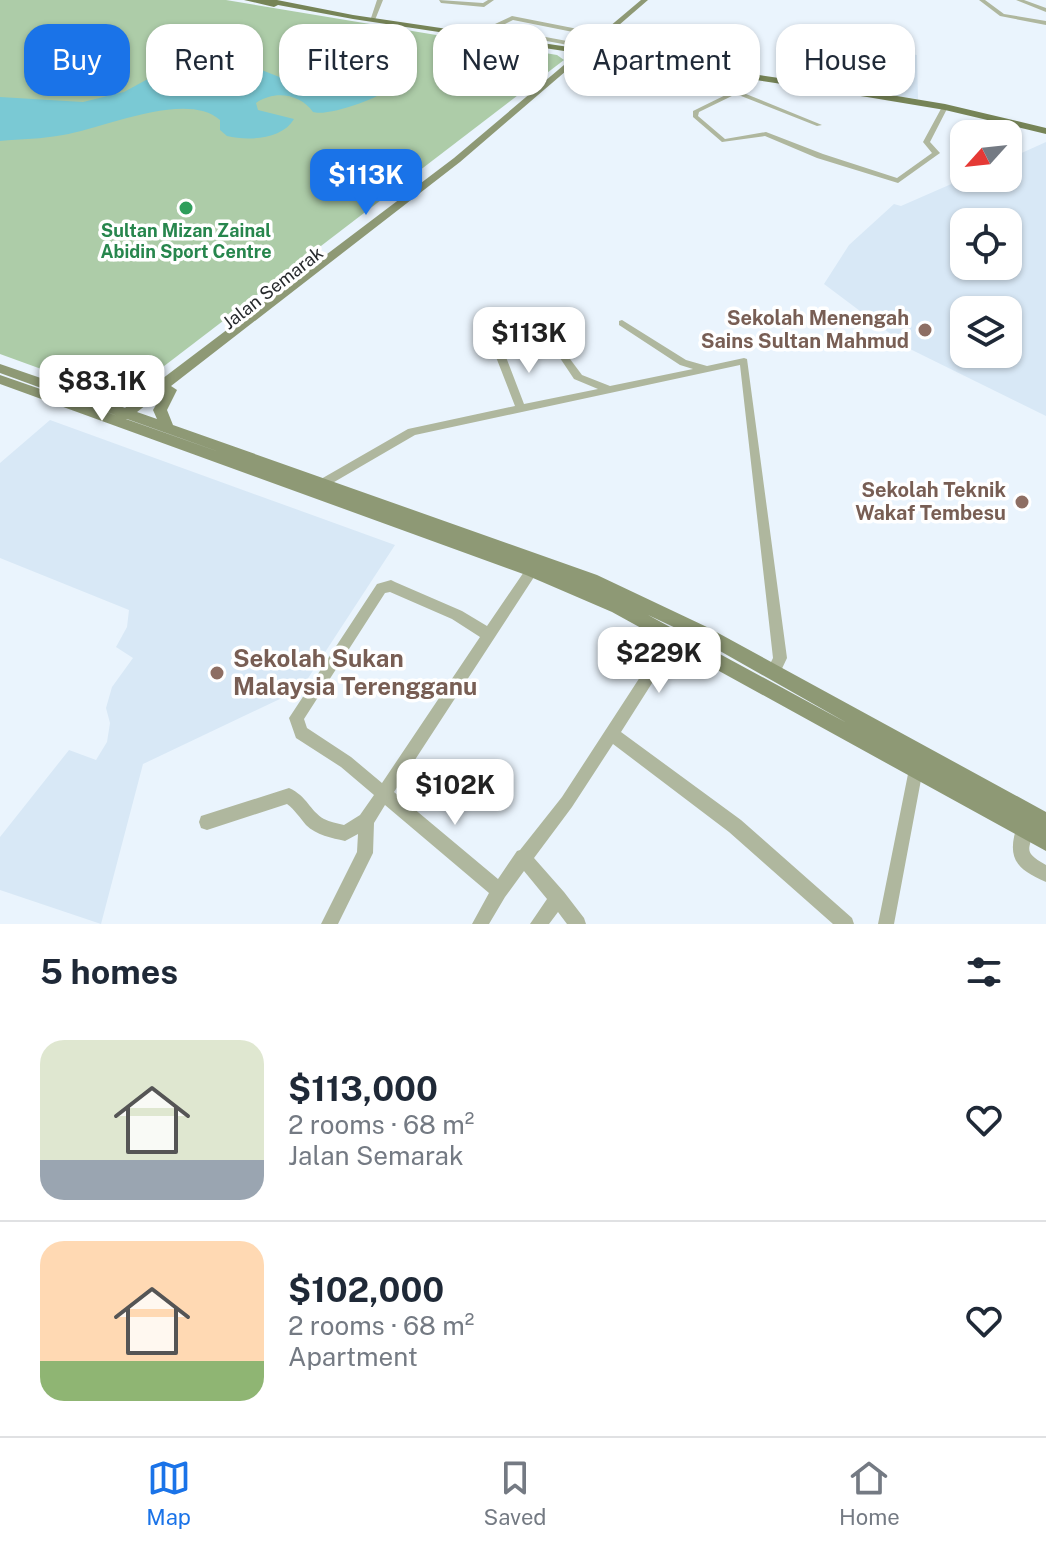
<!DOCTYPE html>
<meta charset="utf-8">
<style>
body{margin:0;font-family:"Public Sans",sans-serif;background:#f2f2f3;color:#1f2937;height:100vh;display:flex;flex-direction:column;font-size:30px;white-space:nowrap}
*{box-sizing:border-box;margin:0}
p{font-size:26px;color:#747a83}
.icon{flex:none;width:44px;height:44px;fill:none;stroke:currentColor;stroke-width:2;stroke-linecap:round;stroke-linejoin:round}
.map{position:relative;height:924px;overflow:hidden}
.panel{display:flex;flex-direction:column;background:#fff;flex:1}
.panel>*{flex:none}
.top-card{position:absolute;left:24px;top:24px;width:998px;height:72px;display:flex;gap:16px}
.needle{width:52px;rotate:243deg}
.tools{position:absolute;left:950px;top:120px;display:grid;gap:16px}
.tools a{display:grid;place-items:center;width:72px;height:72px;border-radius:16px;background:#fff;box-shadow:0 2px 6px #0004;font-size:40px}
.price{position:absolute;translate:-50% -68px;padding:0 18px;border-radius:16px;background:#fff;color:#222;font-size:26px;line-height:52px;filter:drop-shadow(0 2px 4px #0008)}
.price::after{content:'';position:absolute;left:50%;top:48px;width:24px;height:18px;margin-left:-12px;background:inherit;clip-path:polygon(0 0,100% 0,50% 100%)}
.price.active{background:#1a73e8;color:#fff}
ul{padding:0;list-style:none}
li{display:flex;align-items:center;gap:24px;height:200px;padding:0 40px}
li+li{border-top:2px solid #e0e1e3}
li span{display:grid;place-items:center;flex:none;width:224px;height:160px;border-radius:24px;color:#555}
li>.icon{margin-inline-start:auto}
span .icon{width:96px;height:96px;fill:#fffc;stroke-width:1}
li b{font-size:34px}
h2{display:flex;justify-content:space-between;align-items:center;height:96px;padding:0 40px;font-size:34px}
.tag{padding:0 28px;border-radius:24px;background:#fff;box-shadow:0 2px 6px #0004;font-size:28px;line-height:72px}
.tag.active{background:#1a73e8;color:#fff}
.menu{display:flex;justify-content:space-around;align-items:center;height:112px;border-top:2px solid #e0e1e3;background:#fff;font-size:22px;color:#747a83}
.menu a{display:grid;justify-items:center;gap:4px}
.menu .active{color:#1a73e8}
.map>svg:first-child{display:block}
.built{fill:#d8e8f6;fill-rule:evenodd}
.green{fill:#adcca8}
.water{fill:#7ac9d4}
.building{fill:#d3c6c2;stroke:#a69a96;stroke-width:2}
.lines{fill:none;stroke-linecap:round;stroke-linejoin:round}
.minor{fill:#afb79e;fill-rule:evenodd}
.secondary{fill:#8e9975;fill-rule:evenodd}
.primary{fill:#768457;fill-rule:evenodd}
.leisure-dot{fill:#2e9e5b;stroke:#fff;stroke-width:3}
.education-dot{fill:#8d6e63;stroke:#fff;stroke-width:3}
.labels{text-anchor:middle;stroke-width:7;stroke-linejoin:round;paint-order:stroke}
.far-leisure-label{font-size:18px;font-weight:bold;fill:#27864d;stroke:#fff}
.far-street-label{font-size:18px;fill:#25282b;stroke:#fff}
.education-label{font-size:20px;font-weight:bold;fill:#785e54;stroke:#fff;text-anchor:end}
.near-education-label{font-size:24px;font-weight:bold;fill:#785e54;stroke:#fff;text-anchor:start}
</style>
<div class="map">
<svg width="1046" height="924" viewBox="0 0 1046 924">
<rect width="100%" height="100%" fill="#eaf4fd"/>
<path class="built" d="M834 45 917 55 918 99 829 86Z
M1046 142V416L912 350 824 284 849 245 894 204 901 206 965 178H1008V159ZM964 222H1008V266H964ZM1008 310V354H964V310Z
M50 420 395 545 301 689 143 764 101 924 0 890V837L69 750 96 760 107 742 110 723 106 708 112 687 133 658 116 647 127 627 129 610 0 558V463Z"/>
<path class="green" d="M0 0H226L557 55 564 60 155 373 110 394 0 354Z"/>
<path class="water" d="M212 58 249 65 287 80 368 78 389 88C381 98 327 117 313 112 300 94 275 90 256 103L258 110 294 119C282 140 247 141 227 136L220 130V120C186 90 102 129 63 135 42 139 21 139 0 141V97L83 102 124 92 179 62Z"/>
<path class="building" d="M99 49 128 54 129 64 112 75 83 82 56 80 45 72 61 57Z
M839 60 859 62 860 82 840 80Z"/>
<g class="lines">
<path class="minor" d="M377 0H383L375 20 370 21Z
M439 0 483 3 488 0H494L484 7 441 3Z
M979 0H985L1004 14 1046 21V25L1000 16Z
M1016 0H1024L1046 8V12Z
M512 16 588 31 591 33 568 45 494 31 484 41H480V39L495 24ZM513 20 583 34 567 41 497 28Z
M753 76 758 77 753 86 741 92 822 125 817 126 736 94 699 112 698 116 725 139 766 132 823 154 897 178 932 153 923 142 942 107 945 105 948 107 930 142 940 153 898 183 817 158 765 136 722 142 693 117V111L748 84Z
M515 318 564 351 582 375 610 386 693 369 680 365 619 325V321L622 320 686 360 707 366 744 358 747 359 787 658 778 677 773 679 768 677 766 672 773 658 740 365 415 435 329 485H321L319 482 321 479 408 429 515 406 496 357 498 355H504L506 357 524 404 598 389 574 379 558 355 512 323V319Z
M532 565 536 566 538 570 536 574 394 792 498 879 517 851 520 850 562 797 670 631 675 629 680 631 682 635 680 639 621 732 741 820 852 918 854 924H833L729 832 613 744 572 807 534 858 564 892 584 918 586 924H567L558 912 549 924H530L547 899 524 871 505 897 489 924H472L489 893 385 805 374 823 373 853 338 924H321L357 852 358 834 345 841C332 838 316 835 306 825 300 818 295 810 287 804L207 830 201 828 199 822 201 816 289 788C307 796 310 811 324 819 330 822 337 823 344 825L360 815 374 795 341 767 296 738 289 718 377 584 391 580 395 582 462 611 487 626 528 566ZM390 592 452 619 480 637 382 783 351 757 307 728 304 719 385 593Z
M916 762 921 764 923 769 894 924H878L909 769 911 764Z
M1024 821 1030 823C1037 848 1016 849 1046 865V882C1015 869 1006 857 1018 823Z"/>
<path class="secondary" d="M641 0H648L575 63 612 58 616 60 615 62 577 67 573 65 460 162 171 386 177 390 167 410 173 425 597 575 709 628 1046 812V851L612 612 526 575 0 384V375L118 416 0 373V364L96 397 101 394 128 393 150 388 454 158ZM164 391 153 410 157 419 137 412ZM133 401 125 408 112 403ZM126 419H127L225 454ZM648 615 697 638 847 723Z"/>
<path class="primary" d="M244 0H277L353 15 867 91 945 104 1046 128V134L945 110 867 97 353 19 278 5 274 7Z"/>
</g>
<circle class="leisure-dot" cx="186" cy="208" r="8"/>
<g class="education-dot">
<circle cx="925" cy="330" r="8"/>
<circle cx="1022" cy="502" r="8"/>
<circle cx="217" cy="673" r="8"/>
</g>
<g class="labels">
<g class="far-leisure-label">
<text x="186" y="237">Sultan Mizan Zainal<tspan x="186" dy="21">Abidin Sport Centre</tspan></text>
</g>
<g class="far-street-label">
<text transform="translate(273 288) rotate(-38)" y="6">Jalan Semarak</text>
</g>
<g class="education-label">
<text x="909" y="325">Sekolah Menengah<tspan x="909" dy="23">Sains Sultan Mahmud</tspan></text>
<text x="1006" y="497">Sekolah Teknik<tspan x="1006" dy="23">Wakaf Tembesu</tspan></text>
</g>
<g class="near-education-label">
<text x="233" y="667">Sekolah Sukan<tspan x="233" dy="28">Malaysia Terengganu</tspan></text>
</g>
</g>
</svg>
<div class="tools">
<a><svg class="needle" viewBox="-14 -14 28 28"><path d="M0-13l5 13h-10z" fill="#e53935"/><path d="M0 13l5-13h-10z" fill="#747a83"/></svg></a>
<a><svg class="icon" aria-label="locate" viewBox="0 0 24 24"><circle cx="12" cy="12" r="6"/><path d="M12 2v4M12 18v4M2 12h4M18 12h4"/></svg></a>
<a><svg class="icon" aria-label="layers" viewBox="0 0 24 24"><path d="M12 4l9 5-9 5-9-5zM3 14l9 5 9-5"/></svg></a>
</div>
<b class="price active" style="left:366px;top:217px">$113K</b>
<b class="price" style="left:529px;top:375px">$113K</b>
<b class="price" style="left:102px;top:423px">$83.1K</b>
<b class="price" style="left:659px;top:695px">$229K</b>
<b class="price" style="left:455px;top:827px">$102K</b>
<div class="top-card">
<a class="tag active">Buy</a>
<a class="tag">Rent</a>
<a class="tag">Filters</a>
<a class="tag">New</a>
<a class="tag">Apartment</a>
<a class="tag">House</a>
</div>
</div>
<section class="panel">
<h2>5 homes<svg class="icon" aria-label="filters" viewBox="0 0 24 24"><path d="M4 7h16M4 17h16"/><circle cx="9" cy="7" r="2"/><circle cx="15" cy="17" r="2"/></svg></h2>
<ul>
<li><span style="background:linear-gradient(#dfe7d0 75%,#9aa5b1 0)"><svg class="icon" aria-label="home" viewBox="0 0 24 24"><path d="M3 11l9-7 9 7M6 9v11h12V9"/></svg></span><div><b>$113,000</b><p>2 rooms · 68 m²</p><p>Jalan Semarak</p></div><svg class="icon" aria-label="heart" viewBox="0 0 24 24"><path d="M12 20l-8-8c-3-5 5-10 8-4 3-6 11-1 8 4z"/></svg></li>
<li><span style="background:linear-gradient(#ffd9b3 75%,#8fb573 0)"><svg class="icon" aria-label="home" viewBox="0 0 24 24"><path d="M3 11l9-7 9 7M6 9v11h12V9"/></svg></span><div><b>$102,000</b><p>2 rooms · 68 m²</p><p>Apartment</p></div><svg class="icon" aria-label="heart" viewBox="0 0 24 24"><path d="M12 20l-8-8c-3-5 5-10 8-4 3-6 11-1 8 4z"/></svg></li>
</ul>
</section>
<nav class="menu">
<a class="active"><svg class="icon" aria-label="map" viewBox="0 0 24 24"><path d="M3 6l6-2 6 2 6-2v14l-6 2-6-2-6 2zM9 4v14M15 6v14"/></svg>Map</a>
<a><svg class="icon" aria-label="saved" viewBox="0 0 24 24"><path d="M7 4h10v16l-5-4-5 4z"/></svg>Saved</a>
<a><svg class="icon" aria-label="home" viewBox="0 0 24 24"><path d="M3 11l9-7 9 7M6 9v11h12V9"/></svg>Home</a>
</nav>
